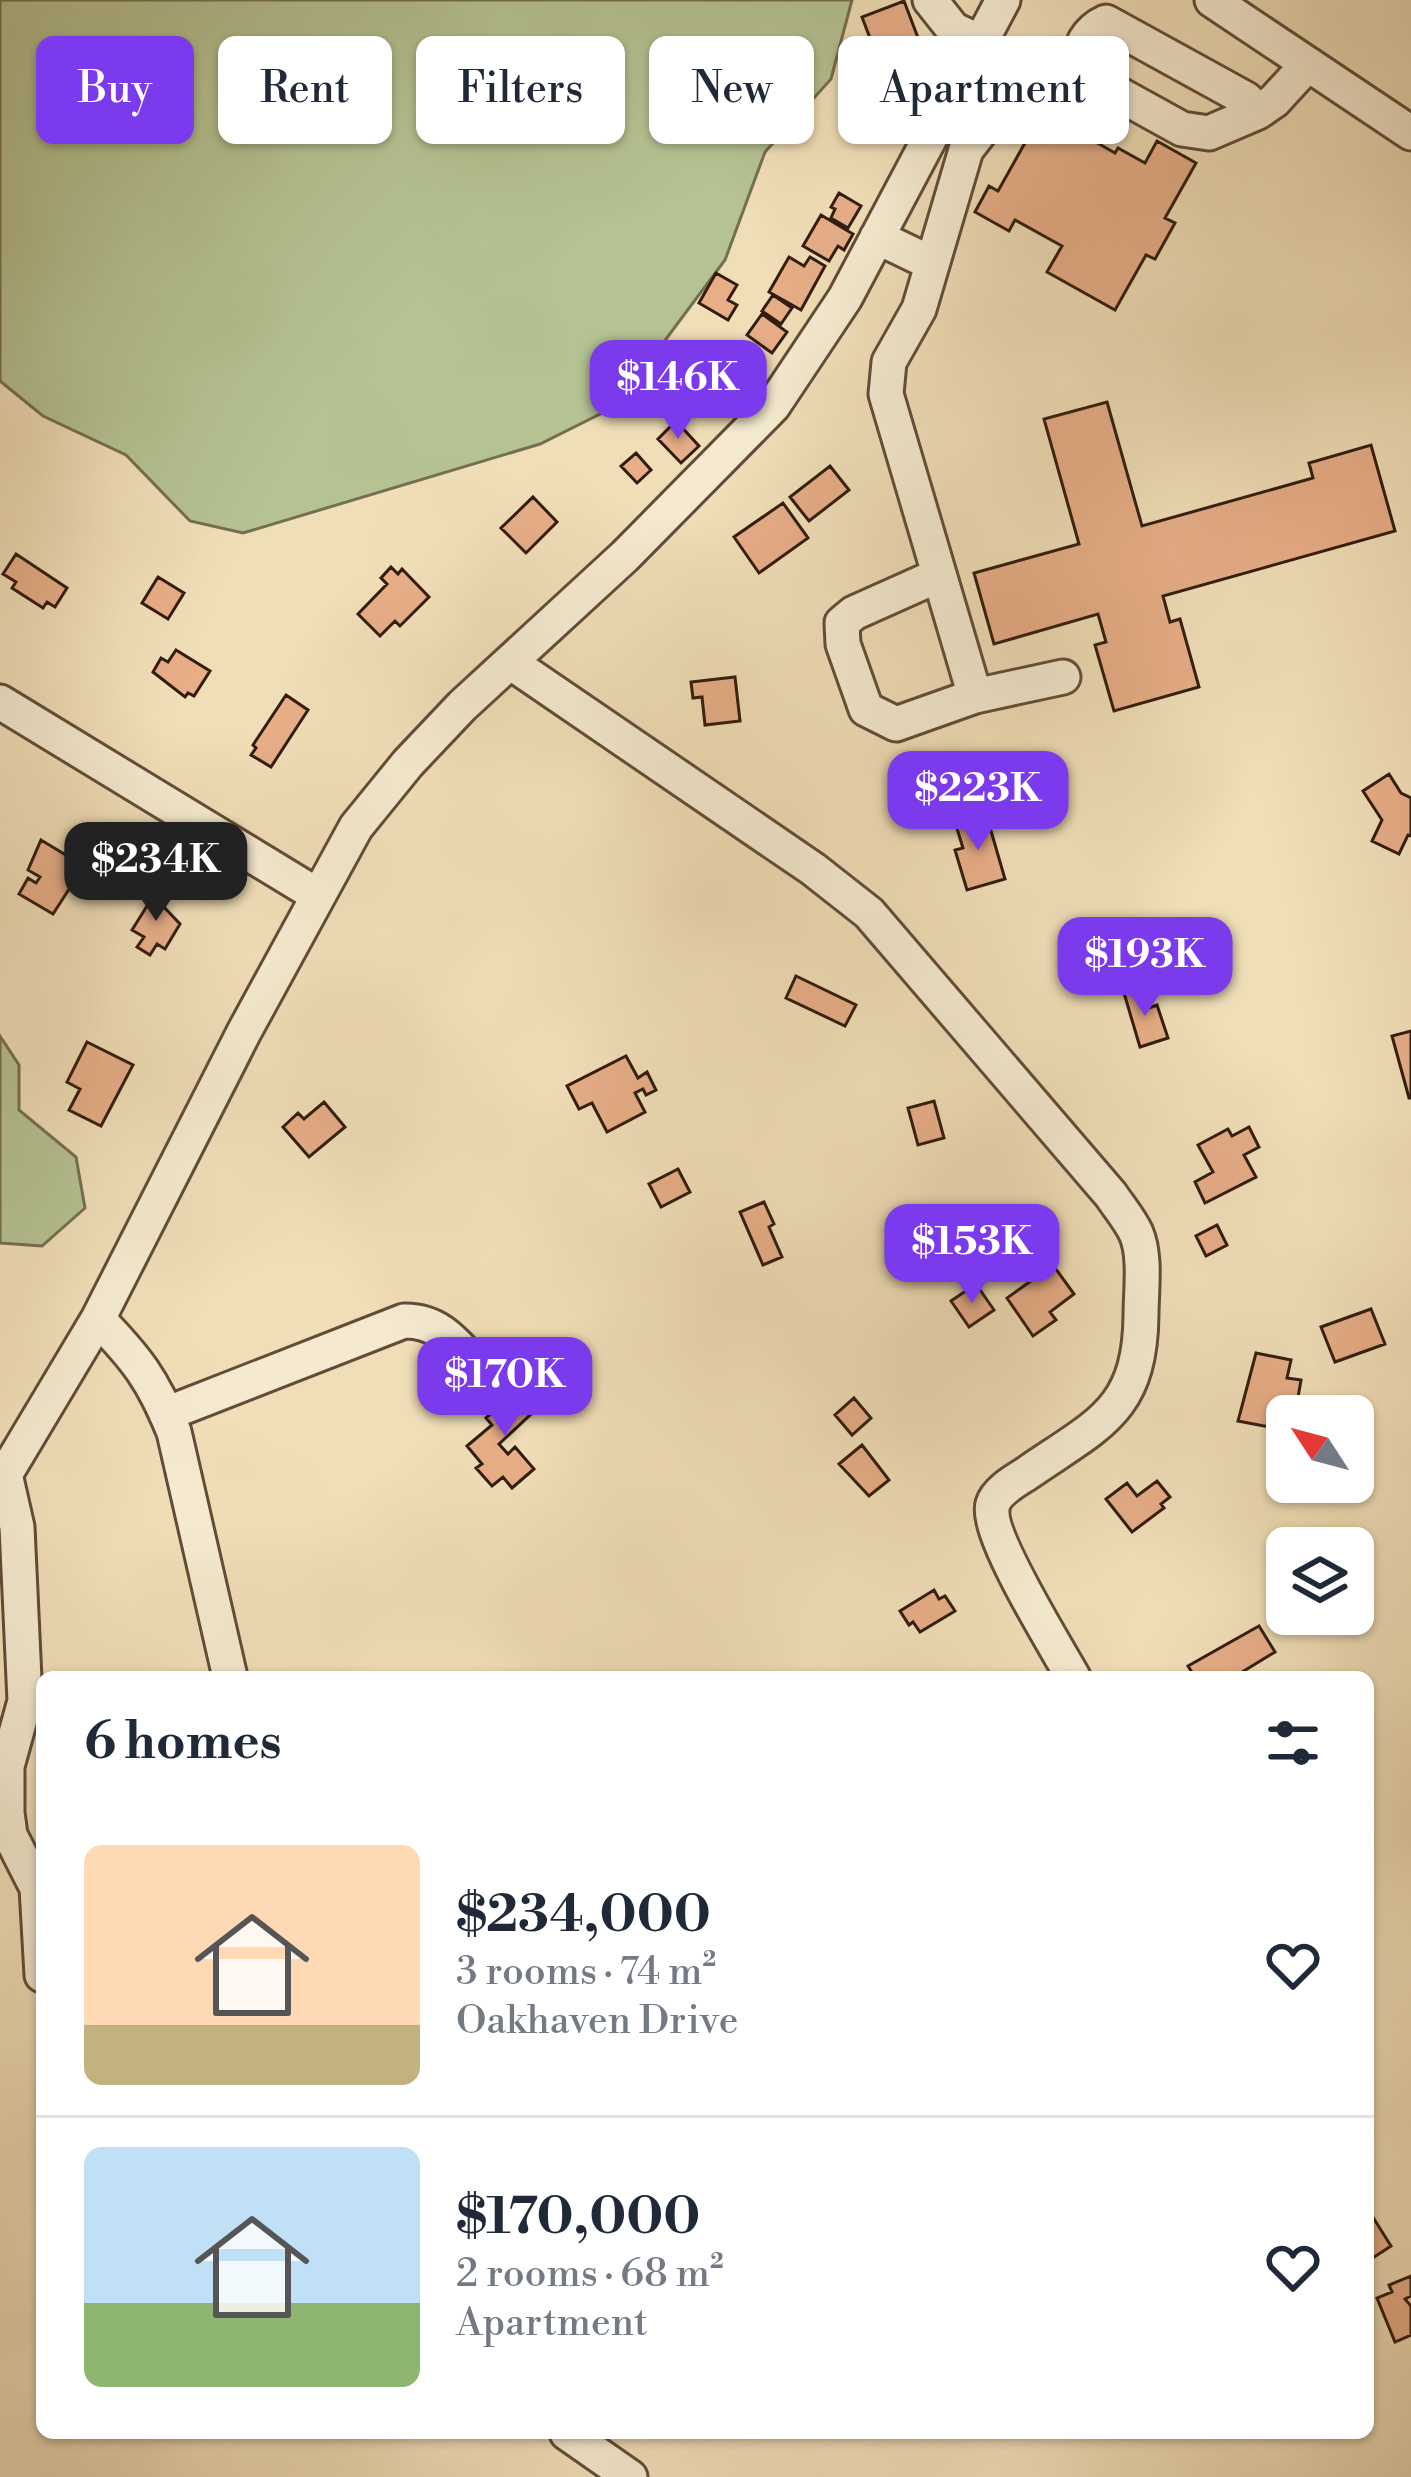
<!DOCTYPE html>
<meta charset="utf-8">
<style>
body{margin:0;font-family:"Libre Bodoni",serif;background:#f2f2f3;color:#1f2937;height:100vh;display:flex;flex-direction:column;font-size:45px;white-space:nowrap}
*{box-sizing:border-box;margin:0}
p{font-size:39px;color:#747a83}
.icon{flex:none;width:66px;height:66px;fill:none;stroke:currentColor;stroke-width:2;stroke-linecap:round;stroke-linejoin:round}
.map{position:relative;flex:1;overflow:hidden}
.sheet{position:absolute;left:36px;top:1671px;width:1338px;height:768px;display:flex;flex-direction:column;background:#fff;border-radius:18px;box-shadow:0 3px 9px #0004}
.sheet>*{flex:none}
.banner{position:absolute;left:36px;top:36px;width:1341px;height:108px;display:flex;gap:24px}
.needle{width:78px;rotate:306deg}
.buttons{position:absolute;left:1266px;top:1395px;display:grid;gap:24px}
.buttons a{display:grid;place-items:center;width:108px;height:108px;border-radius:18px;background:#fff;box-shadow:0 3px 9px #0004;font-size:60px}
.price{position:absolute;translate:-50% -102px;padding:0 27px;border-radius:24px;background:#7c3aed;color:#fff;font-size:39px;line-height:78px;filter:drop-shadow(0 3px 6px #0008)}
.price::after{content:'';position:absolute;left:50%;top:72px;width:36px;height:27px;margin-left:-18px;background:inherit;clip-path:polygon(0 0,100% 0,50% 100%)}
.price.current{background:#222;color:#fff}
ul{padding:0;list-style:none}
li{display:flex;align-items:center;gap:36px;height:300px;padding:0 48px}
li+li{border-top:3px solid #e0e1e3}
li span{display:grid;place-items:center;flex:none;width:336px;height:240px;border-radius:18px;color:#555}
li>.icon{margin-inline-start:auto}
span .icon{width:144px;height:144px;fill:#fffc;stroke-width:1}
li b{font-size:51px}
h2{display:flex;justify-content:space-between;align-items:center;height:144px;padding:0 48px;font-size:51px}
.tag{padding:0 42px;border-radius:18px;background:#fff;box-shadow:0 3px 9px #0004;font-size:42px;line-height:108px}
.tag.current{background:#7c3aed;color:#fff}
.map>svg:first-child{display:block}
.green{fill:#b5c292;stroke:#746f50;stroke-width:3}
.building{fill:#e7ae88;stroke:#321c0e;stroke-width:3}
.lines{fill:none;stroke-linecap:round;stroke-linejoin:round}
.minor-casing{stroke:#624c38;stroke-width:39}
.minor{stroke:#f5ead0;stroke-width:33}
</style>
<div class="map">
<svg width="1411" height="2477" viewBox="0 0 1411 2477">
<rect width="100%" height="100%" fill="#f0deb7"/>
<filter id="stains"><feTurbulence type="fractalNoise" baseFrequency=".00167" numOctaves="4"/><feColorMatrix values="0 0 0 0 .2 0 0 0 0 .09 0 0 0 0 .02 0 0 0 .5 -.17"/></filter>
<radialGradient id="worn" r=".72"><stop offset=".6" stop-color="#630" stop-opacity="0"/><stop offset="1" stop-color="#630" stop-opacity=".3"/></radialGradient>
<path class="green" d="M0 0H852L831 79 765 152 725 260 616 406 540 444 243 533 190 521 126 455 43 416 0 381Z
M0 1036 19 1065V1110L76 1157 85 1208 42 1246 0 1243Z"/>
<path class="building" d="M904 1 923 51 881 67 862 17Z
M1040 96 1072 114 1066 125 1115 153 1118 148 1145 163 1157 141 1196 163 1165 218 1175 223 1155 259 1146 255 1115 310 1047 272 1062 246 1015 220 1009 231 975 212 989 186 998 191 1035 125 1026 120Z
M839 193 861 206 848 228 831 218 835 209 831 207Z
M821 215 853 234 844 250 838 246 829 261 803 246Z
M789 257 804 266 810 257 825 266 801 310 769 292Z
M716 273 737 285 728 300 737 305 728 320 699 303Z
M773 295 792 308 781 324 762 311Z
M762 314 787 332 772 353 747 335Z
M1107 402 1142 526 1313 478 1309 463 1371 445 1395 531 1163 596 1170 622 1180 619 1199 687 1114 711 1095 645 1106 642 1098 614 994 644 974 573 1079 544 1044 419Z
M676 421 699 446 681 463 658 439Z
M636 453 651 470 637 483 621 466Z
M830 466 849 490 809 521 790 497Z
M533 497 557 522 526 553 501 528Z
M783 503 808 538 759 573 734 537Z
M16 554 67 588 55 607 47 602 43 608 12 588 16 582 3 574Z
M391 567 398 574 402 569 429 597 400 626 395 621 380 636 358 614 387 584 381 578Z
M158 577 184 593 168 619 142 603Z
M176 650 210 671 194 696 188 693 185 697 153 672 161 658 168 662Z
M735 677 740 721 705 725 702 697 693 698 691 682Z
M286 695 308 710 271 767 251 755 256 748 253 745Z
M1389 774 1401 793 1411 798V836L1408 835 1399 854 1372 841 1382 820 1363 791Z
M978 812 982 826 989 824 1005 879 967 890 955 850 963 848 954 819Z
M41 840 84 866 53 914 19 894 28 878 36 883 40 877 28 870Z
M157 890 170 898 164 907 180 924 165 949 157 944 150 955 137 947 144 937 132 930Z
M796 976 856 1005 845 1026 786 998Z
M1140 988 1146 1009 1157 1005 1168 1038 1140 1047 1124 993Z
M1411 1031V1098H1409L1392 1036Z
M87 1042 133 1065 101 1126 69 1110 80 1089 67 1082Z
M626 1056 638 1078 647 1072 656 1090 646 1095 643 1089 635 1093 645 1112 607 1132 592 1103 579 1109 567 1086Z
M934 1101 944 1138 918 1145 908 1108Z
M324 1102 345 1127 309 1157 283 1127 298 1113 304 1119Z
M1249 1127 1259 1147 1244 1155 1256 1177 1205 1203 1195 1182 1213 1172 1198 1145 1228 1129 1232 1136Z
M678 1169 690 1192 661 1207 649 1184Z
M764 1202 774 1224 769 1227 782 1257 763 1265 740 1212Z
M1217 1225 1227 1245 1206 1256 1196 1236Z
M1053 1265 1074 1294 1050 1312 1056 1320 1033 1336 1007 1298Z
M976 1284 994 1310 969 1327 951 1301Z
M1371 1309 1385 1344 1335 1362 1321 1327Z
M1256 1353 1291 1360 1287 1378 1301 1380 1296 1409 1279 1406 1275 1428 1238 1421Z
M526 1383 543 1403 499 1444 508 1454 515 1447 534 1469 512 1488 503 1477 492 1486 476 1468 482 1464 467 1446 492 1425 486 1418Z
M854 1398 871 1418 852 1435 835 1415Z
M862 1445 889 1480 869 1496 839 1464Z
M1157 1481 1170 1497 1161 1504 1164 1508 1132 1532 1106 1499 1127 1483 1137 1496Z
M934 1590 939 1599 945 1596 955 1611 920 1632 913 1622 909 1625 900 1611Z
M1259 1626 1275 1652 1234 1677H1195L1188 1666Z
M1369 2211 1391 2246 1368 2261V2212Z
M1411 2276V2296L1405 2299 1411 2306V2335L1395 2342 1377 2298 1392 2292 1389 2285Z"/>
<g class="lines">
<g class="minor-casing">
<path id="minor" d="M930 0 953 29 980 42
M1212 0 1411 133
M1075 70C1081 48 1084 32 1106 22L1246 99 1258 112
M877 237 931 263
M939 575 854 613 842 623 843 644 866 709 896 724 975 696 1063 677
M510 662 813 869 869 913 1111 1195C1119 1207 1130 1220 1136 1233 1146 1256 1141 1290 1141 1315 1140 1412 1098 1424 1026 1474 1015 1481 997 1491 993 1504 984 1532 1057 1648 1073 1677
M975 696 886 394 889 362 919 309 966 150 1014 88 1046 68 1075 70 1182 129 1209 133 1258 112 1274 101 1308 64
M0 702 317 895
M98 1319C137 1359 153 1380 174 1432L230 1677
M166 1414 404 1321C441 1320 458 1347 482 1372
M5 1474 17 1527 25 1701 7 1766V1813L10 1835 37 1888 42 1975
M0 1483 98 1319 244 1032 356 827 408 763 462 706 625 556 773 406 845 298 1003 0
M567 2433 630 2477"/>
</g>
<use href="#minor" class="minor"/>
</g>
<rect width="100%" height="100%" filter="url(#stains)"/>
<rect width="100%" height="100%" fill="url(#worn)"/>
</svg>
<div class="buttons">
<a><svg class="needle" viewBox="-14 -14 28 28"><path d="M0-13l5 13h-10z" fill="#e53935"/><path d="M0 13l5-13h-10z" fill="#747a83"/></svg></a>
<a><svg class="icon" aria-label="layers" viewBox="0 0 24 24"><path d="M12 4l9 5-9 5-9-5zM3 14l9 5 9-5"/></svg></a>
</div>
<b class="price" style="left:678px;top:442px">$146K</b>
<b class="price" style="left:978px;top:853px">$223K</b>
<b class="price current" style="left:156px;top:924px">$234K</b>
<b class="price" style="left:1145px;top:1019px">$193K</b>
<b class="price" style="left:972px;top:1306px">$153K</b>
<b class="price" style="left:505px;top:1439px">$170K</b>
<div class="banner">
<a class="tag current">Buy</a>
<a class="tag">Rent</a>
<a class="tag">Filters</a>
<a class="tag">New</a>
<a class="tag">Apartment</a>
</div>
<section class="sheet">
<h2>6 homes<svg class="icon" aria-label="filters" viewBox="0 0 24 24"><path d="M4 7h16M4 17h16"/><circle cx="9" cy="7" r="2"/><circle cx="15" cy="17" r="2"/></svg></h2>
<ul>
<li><span style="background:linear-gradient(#ffd9b3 75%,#c2b280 0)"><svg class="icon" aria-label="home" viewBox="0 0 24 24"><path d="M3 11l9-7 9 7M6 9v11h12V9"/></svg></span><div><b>$234,000</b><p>3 rooms · 74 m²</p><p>Oakhaven Drive</p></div><svg class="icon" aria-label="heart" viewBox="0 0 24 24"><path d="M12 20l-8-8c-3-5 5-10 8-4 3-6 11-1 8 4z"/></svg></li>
<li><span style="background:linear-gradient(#bfe0f5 65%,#8fb573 0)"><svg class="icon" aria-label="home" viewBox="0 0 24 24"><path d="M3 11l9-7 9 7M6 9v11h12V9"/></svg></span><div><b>$170,000</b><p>2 rooms · 68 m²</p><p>Apartment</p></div><svg class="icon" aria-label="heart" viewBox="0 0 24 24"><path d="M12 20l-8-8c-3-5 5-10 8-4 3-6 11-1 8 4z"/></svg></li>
</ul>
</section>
</div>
